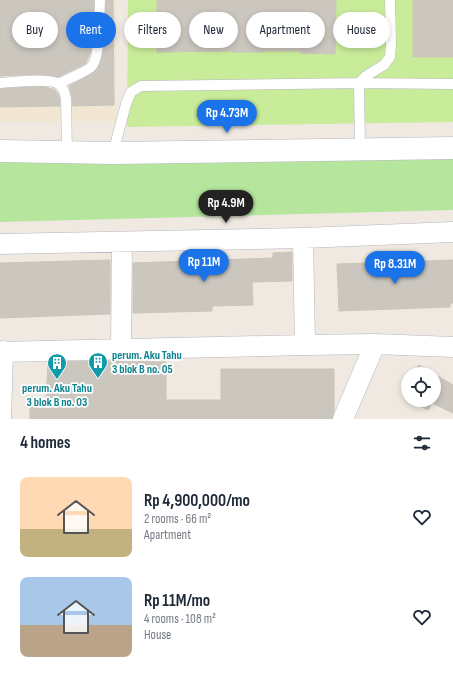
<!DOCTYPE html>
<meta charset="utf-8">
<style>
body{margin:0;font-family:"Sofia Sans Condensed",sans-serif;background:#f6f6f7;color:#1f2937;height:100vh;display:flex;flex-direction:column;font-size:15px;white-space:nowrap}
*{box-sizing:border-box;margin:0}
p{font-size:13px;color:#747a83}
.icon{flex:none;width:22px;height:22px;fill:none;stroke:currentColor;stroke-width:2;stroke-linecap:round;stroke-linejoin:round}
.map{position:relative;height:419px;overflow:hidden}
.panel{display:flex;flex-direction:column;background:#fff;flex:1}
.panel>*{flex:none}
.hud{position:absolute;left:12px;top:12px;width:429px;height:36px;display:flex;gap:8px}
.buttons{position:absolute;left:401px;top:367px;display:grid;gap:8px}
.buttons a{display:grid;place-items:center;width:40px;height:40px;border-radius:50%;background:#fff;box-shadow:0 2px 6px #0003;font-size:20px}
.price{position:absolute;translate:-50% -34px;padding:0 9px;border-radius:14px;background:#1a73e8;color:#fff;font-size:13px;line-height:26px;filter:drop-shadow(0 1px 2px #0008)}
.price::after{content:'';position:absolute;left:50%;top:24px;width:12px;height:9px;margin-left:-6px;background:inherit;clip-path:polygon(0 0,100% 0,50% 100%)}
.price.selected{background:#222;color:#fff}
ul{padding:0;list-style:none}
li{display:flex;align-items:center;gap:12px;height:100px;padding:0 20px}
li span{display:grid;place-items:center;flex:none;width:112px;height:80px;border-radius:8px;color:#555}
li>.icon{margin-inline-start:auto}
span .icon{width:48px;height:48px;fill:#fffc;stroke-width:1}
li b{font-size:17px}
h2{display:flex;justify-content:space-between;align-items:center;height:48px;padding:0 20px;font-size:17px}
.tag{padding:0 14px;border-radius:18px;background:#fff;box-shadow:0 2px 6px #0003;font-size:14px;line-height:36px}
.tag.selected{background:#1a73e8;color:#fff}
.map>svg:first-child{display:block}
.education{fill:#f0e6d1}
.green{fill:#b6e59e}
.pitch{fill:#c9ec9a}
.building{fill:#cbc7bf;stroke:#cbc5ba}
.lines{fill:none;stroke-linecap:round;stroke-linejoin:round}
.service-casing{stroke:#b4b7c1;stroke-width:11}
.minor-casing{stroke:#b4b7c1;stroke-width:21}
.tertiary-casing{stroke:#b4b7c1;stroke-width:23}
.service{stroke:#fff;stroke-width:10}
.minor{stroke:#fff;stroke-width:20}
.tertiary{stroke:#fff;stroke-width:22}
.labels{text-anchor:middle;stroke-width:3.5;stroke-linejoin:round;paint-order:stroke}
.culture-label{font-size:12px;font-weight:bold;fill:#0d838f;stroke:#fff;text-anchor:start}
</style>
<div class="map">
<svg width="453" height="419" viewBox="0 0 453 419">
<rect width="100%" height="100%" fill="#efe9e1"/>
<path class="education" d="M0 0H116V121L0 122Z"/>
<path class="green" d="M453 151V210L0 222V154Z"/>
<path class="pitch" d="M128 0H453V122L127 127Z"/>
<path class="building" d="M0 0H94L92 45 90 53 86 63 58 77 38 74 0 76Z
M106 0H113L114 105 73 106 72 96 69 86 92 74 100 64 104 46Z
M157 0H336L335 54 300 53V51H265V52H232V51L157 52Z
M413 0H453V57H413Z
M30 87H45L55 90 59 96 60 106 0 107V89Z
M292 252V281L252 282 253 305 212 306V311L133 313V263L273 258V253Z
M110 260V314L0 318V263Z
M453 260V303H450V307L339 311 337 264Z
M110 361 166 362V400H221V369H334V412L332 419H30V402H46L48 362Z
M419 365 434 374H414Z
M434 374 453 385V413L432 403 428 410 410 400H434Z"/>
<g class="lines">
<g class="service-casing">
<path id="service" d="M0 83C14 82 45 78 57 83 63 86 65 93 66 99L67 152
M58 84C65 80 86 72 91 67 101 58 99 15 100 0
M360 149 359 83 366 76 384 65 390 57 391 44 390 0
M113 153 126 104 131 92 141 86 359 83 453 84"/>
</g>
<g class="minor-casing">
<path id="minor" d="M303 238 305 345
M0 244 303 238 453 232
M121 349 122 242
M0 352 305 345 375 344 453 347
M1 419 3 351
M343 419 375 344"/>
</g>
<g class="tertiary-casing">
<path id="tertiary" d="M0 151 113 153 453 148"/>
</g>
<use href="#service" class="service"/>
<use href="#minor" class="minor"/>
<use href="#tertiary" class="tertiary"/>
</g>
<defs>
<g id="building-pin" transform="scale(1)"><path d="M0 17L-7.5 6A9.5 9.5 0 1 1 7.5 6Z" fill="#0f9aa8" stroke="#fff"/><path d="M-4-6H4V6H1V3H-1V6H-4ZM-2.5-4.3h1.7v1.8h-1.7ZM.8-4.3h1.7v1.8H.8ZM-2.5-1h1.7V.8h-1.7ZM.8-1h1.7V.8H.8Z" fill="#fff"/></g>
</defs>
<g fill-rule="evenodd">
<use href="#building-pin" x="98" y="362"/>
<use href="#building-pin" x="57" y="363"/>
</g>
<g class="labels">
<g class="culture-label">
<text x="112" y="359">perum. Aku Tahu<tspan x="112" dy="14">3 blok B no. 05</tspan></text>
<text x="57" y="392" text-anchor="middle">perum. Aku Tahu<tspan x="57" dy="14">3 blok B no. 03</tspan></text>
</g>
</g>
</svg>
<div class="buttons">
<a><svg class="icon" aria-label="locate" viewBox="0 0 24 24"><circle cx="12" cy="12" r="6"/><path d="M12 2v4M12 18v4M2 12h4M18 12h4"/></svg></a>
</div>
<b class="price" style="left:227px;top:134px">Rp 4.73M</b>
<b class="price selected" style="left:226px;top:224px">Rp 4.9M</b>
<b class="price" style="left:204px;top:283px">Rp 11M</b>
<b class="price" style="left:395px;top:285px">Rp 8.31M</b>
<div class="hud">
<a class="tag">Buy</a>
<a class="tag selected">Rent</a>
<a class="tag">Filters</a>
<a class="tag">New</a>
<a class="tag">Apartment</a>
<a class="tag">House</a>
</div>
</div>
<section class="panel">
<h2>4 homes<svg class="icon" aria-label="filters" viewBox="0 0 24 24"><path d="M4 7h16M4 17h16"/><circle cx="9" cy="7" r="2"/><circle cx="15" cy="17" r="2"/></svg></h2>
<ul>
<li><span style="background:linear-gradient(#ffd9b3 65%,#c2b280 0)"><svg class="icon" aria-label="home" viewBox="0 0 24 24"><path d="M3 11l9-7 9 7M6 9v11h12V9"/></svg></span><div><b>Rp 4,900,000/mo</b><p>2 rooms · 66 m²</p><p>Apartment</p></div><svg class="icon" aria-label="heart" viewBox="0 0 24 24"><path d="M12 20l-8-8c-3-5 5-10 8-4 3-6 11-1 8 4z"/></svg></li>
<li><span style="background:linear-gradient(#a9c7e8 60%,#b9a48a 0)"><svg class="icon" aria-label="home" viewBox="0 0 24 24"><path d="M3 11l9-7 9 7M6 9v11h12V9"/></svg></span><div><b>Rp 11M/mo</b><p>4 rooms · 108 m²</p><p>House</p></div><svg class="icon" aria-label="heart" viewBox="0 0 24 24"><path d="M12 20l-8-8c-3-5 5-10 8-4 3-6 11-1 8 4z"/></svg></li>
</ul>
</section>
